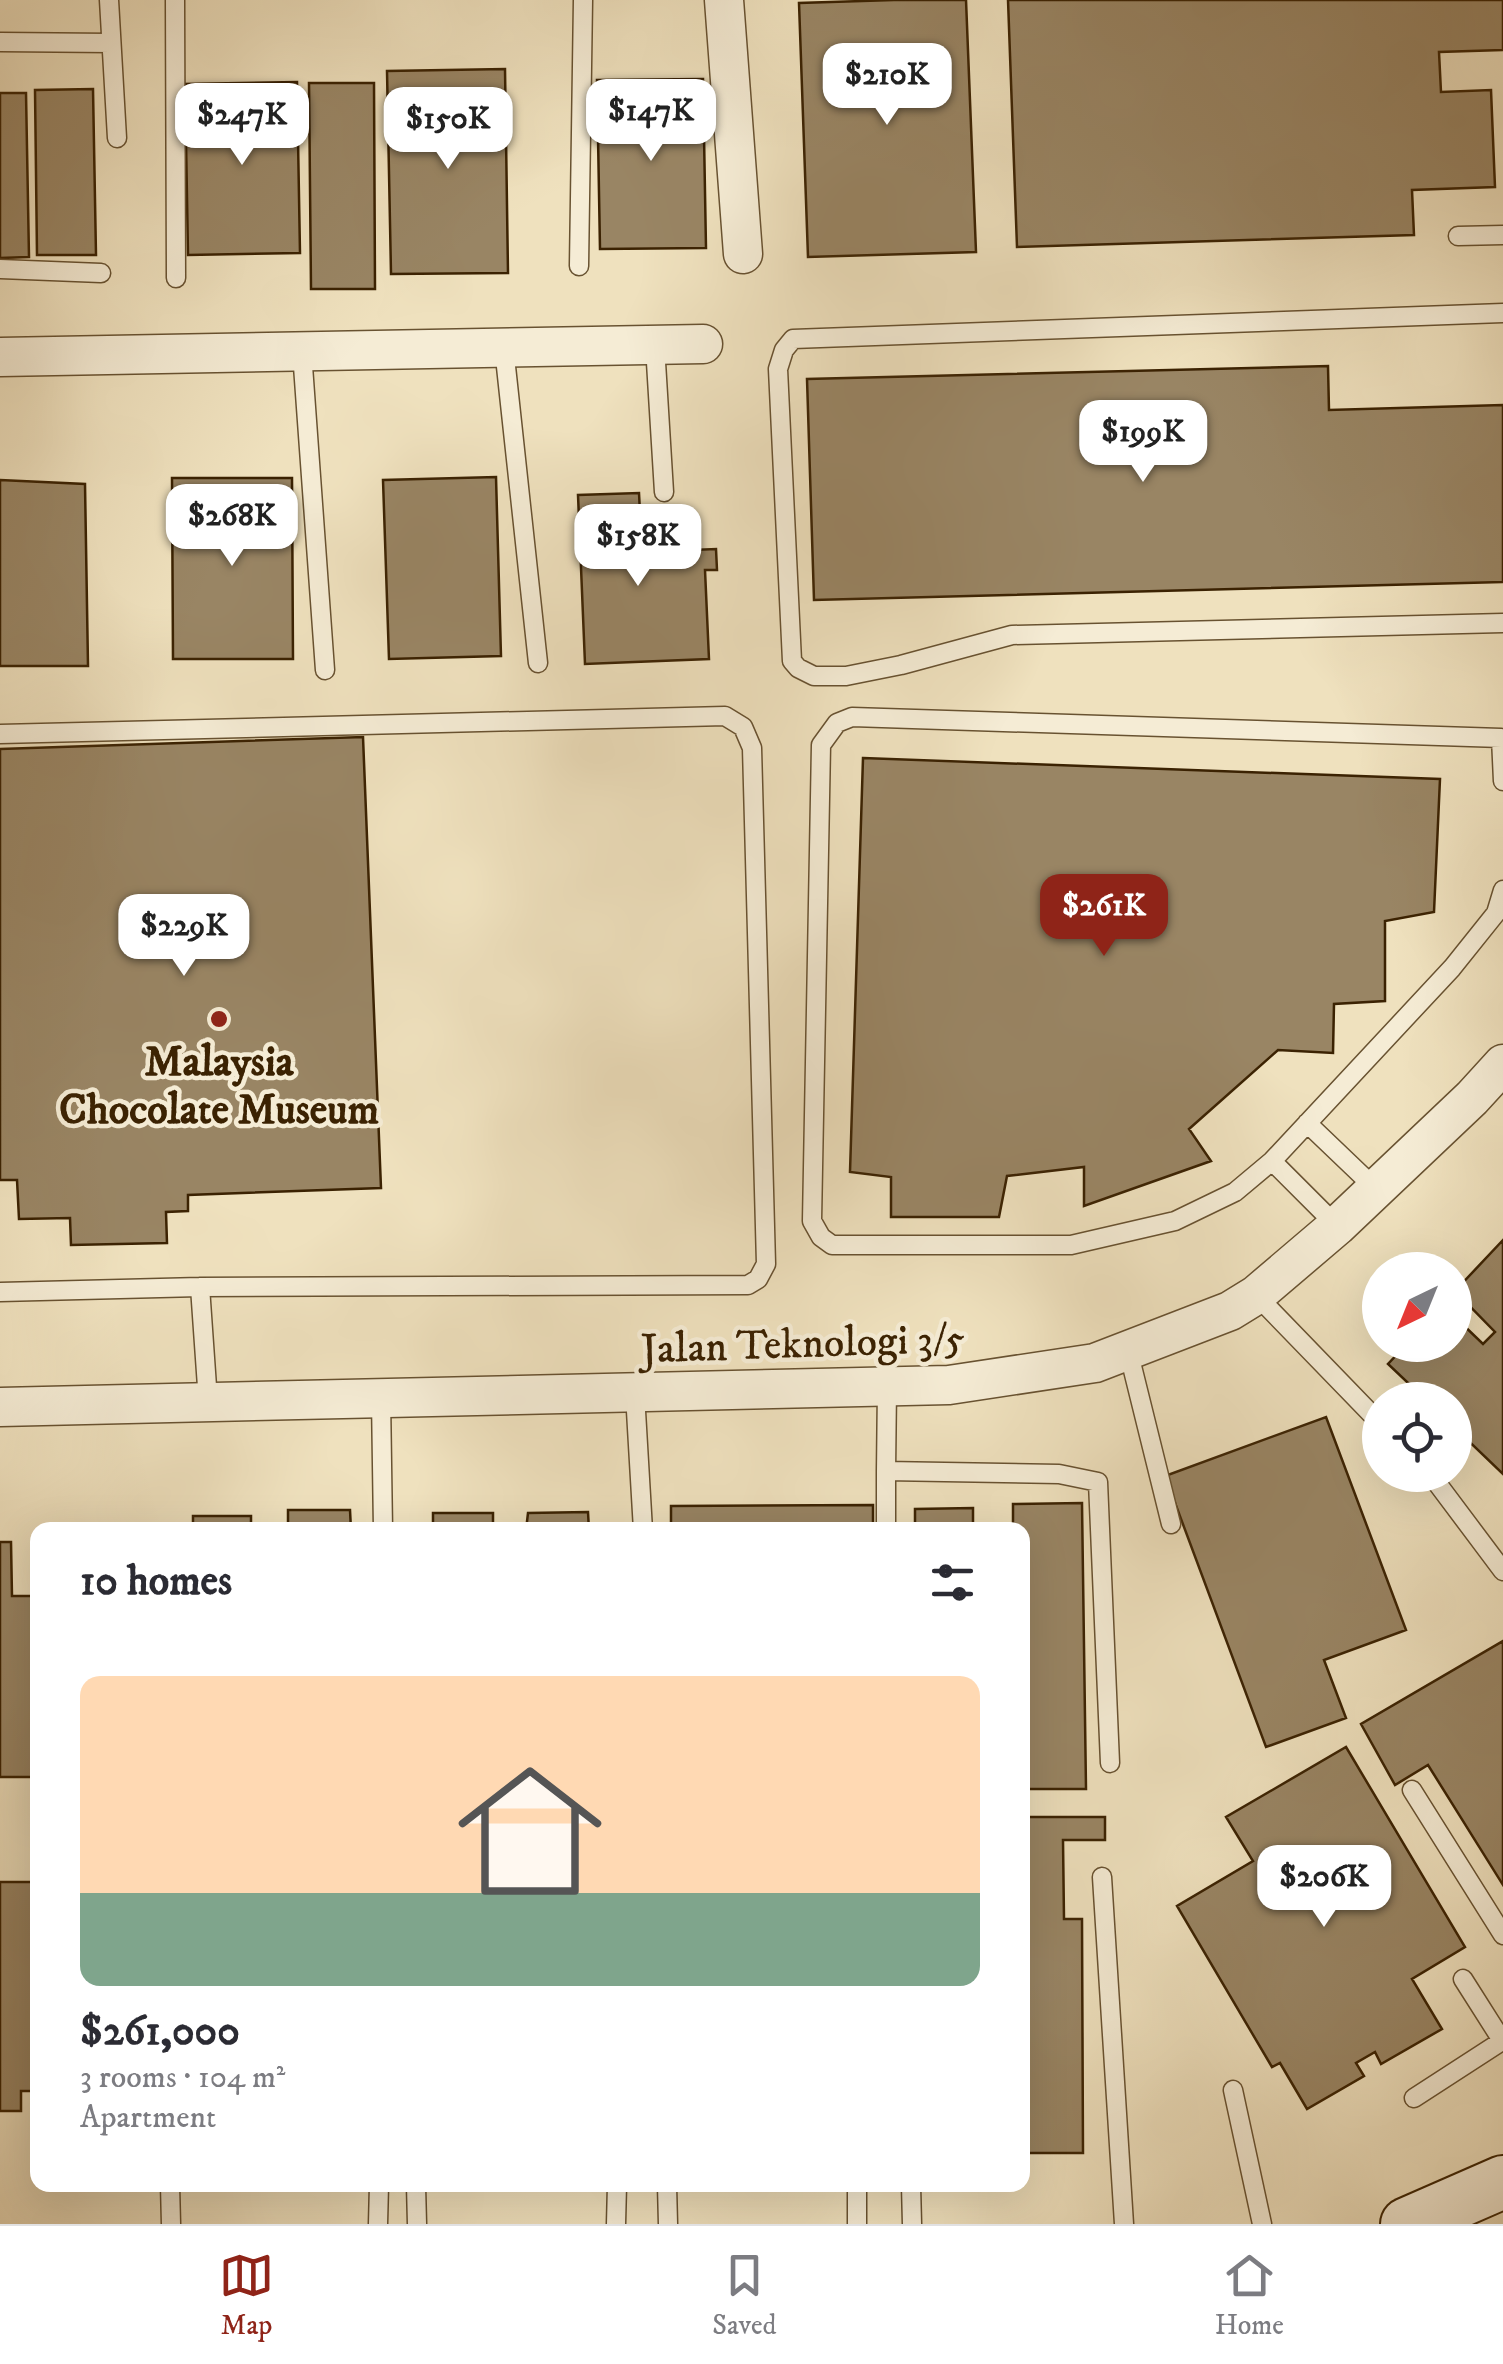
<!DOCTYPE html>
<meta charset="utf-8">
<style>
body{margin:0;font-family:"IM FELL DW Pica",serif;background:#f2f2f3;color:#2b2b33;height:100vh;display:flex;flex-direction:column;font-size:38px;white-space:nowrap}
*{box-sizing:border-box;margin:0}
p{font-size:32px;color:#7c7c81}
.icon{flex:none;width:55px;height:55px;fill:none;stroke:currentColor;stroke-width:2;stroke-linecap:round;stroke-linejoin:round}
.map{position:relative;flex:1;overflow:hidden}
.panel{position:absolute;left:30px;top:1522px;width:1000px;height:670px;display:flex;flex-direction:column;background:#fff;border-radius:20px;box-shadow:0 10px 40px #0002}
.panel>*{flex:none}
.needle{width:65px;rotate:223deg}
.buttons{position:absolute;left:1362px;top:1252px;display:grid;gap:20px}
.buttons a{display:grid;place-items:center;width:110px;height:110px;border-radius:50%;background:#fff;box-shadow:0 10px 40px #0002;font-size:50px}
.price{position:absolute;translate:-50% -85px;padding:0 22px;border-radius:20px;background:#fff;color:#222;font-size:32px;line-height:65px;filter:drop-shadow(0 2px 5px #0008)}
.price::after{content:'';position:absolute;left:50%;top:60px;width:30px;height:22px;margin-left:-15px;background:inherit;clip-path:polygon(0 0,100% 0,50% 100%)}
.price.active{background:#8f2418;color:#fff}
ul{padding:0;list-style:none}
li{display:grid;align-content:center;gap:20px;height:530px;padding:0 50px}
li span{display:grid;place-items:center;height:310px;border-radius:20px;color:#555}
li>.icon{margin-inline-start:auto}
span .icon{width:180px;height:180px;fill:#fffc;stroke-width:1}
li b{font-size:42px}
h2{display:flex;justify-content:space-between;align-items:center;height:120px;padding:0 50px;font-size:42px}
.tabs{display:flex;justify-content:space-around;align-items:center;height:140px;border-top:2px solid #e1e1e2;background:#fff;font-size:28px;color:#7c7c81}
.tabs a{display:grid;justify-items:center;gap:5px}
.tabs .active{color:#8f2418}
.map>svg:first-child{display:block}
.building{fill:#998564;stroke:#3b2202;stroke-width:2.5}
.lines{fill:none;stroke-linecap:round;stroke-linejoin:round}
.lane-casing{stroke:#685231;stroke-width:21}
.street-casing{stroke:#685231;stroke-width:41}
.secondary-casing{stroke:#3b2202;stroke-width:56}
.lane{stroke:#f5ecd5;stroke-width:18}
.street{stroke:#f5ecd5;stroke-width:38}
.secondary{stroke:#f5ecd5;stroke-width:52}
.poi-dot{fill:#8f2418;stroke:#f5ecd5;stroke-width:4}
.labels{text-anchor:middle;stroke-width:9;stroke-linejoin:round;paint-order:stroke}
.poi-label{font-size:42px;font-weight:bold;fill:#3b2202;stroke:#f5ecd5}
.street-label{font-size:42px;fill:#3b2202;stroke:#f5ecd5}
</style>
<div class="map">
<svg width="1503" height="2224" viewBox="0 0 1503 2224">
<rect width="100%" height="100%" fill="#efe1be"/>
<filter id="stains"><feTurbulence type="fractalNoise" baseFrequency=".002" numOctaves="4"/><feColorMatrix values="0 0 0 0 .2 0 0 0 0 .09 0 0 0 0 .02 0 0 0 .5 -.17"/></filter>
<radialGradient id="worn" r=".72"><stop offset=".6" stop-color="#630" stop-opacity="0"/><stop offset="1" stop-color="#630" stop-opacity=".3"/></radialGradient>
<path class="building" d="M894 0H966L976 252 808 257 799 3Z
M1008 0H1503V50L1439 52 1441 92 1491 90 1495 187 1412 190 1414 235 1017 247Z
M505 69 508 273 391 274 387 71Z
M703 79 706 248 600 249 597 80Z
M297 82 300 253 188 255 185 84Z
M309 83H374L375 289H311Z
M93 89 96 255H37L35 90Z
M0 93H26L29 257 0 258Z
M1328 366 1329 410 1503 405V582L814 600 807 379Z
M496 477 501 656 389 659 383 480Z
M172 478H292L293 659H173Z
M0 480 85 484 88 666H0Z
M639 493 642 552 716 549 717 570H705L709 659 585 664 578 495Z
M363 737 381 1188 188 1195V1211L166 1212 167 1243 71 1245 70 1218 19 1219 17 1180H0V749Z
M863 758 1440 779 1434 912 1385 921V1001L1334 1004 1333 1053 1278 1050 1189 1129 1211 1161 1084 1206V1167L1007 1176 999 1217H891V1177L850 1172Z
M1503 1240V1474L1455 1428V1400H1426L1388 1364 1406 1345H1455V1317L1483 1344 1495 1332 1455 1291Z
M1326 1417 1406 1630 1324 1660 1346 1718 1266 1747 1165 1476Z
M1082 1503 1086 1789H1022V1530H1013V1504Z
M873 1505V1530H671V1506Z
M973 1508V1530H915V1509Z
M288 1510H350L351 1530H288Z
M588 1512 589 1530H526L528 1513Z
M433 1513H493V1530H433Z
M193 1516H251V1530H193Z
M0 1542H11L12 1596H38V1777H0Z
M1503 1641V1885L1428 1765 1395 1785 1361 1724Z
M1346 1747 1465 1947 1412 1979 1442 2029 1381 2064 1375 2052 1356 2063 1364 2076 1307 2109 1280 2063 1272 2067 1177 1906 1253 1861 1226 1817Z
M1022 1817H1105V1840H1063L1064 1919H1082L1083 2153H1022Z
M0 1882H38V2091H21V2111H0Z"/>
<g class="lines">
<g class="lane-casing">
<path id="lane" d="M109 0 117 138
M175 0 176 278
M0 42 111 43
M1458 236 1503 235
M579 266 583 0
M0 269 101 273
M1503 313 793 339 784 350 778 369 792 661 798 668 814 676H846L901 665 1012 635 1503 623
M655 346 664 492
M504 348 538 663
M302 352 325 670
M0 734 725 716 743 727 752 748 766 1264 758 1279 748 1285 200 1287 0 1292
M1503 781 1501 738 852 717 837 723 821 745 812 1221 821 1237 832 1245H1071L1175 1221 1235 1192 1272 1161 1452 968 1496 913 1503 890
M1307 1123 1376 1189
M1272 1161 1337 1226
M200 1287 208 1401
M1256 1295 1380 1423
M1128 1350 1171 1524
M635 1394 643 1530
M381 1398 383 1530
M886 1471 887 1387
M1431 1475 1503 1571
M886 1530V1471L1059 1474 1098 1482 1110 1763
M1412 1790 1503 1935
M1102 1877 1124 2224
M1463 1979 1503 2042
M1233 2090 1262 2224
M1414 2098 1502 2041
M170 2185 171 2224
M416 2185 417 2224
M667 2185 668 2224
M911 2185 912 2224
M378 2224 379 2185
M616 2224 617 2185
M857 2224V2185"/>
</g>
<g class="street-casing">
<path id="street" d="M724 0 743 254
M0 357 703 344
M0 1407 949 1385 1095 1363 1230 1311 1256 1295 1337 1226 1472 1098 1503 1064"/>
</g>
<g class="secondary-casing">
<path id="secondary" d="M1407 2224 1503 2182"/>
</g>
<use href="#lane" class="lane"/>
<use href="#street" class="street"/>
<use href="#secondary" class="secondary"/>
</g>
<circle class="poi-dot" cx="219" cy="1019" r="10"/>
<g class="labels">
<g class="poi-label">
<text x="219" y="1075">Malaysia<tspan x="219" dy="48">Chocolate Museum</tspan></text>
</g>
<g class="street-label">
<text transform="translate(803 1342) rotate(-2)" y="15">Jalan Teknologi 3/5</text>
</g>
</g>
<rect width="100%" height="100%" filter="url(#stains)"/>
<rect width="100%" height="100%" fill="url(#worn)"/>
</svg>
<div class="buttons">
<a><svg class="needle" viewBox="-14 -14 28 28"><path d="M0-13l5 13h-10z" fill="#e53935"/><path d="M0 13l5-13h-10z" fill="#7c7c81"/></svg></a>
<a><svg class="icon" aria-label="locate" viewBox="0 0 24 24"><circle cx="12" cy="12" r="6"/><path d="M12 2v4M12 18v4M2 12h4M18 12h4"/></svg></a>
</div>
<b class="price" style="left:887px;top:128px">$210K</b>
<b class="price" style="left:651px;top:164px">$147K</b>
<b class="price" style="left:242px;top:168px">$247K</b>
<b class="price" style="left:448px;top:172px">$150K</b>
<b class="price" style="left:1143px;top:485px">$199K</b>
<b class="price" style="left:232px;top:569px">$268K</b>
<b class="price" style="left:638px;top:589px">$158K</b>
<b class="price active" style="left:1104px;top:959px">$261K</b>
<b class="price" style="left:184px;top:979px">$229K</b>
<b class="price" style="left:1324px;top:1930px">$206K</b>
<section class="panel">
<h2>10 homes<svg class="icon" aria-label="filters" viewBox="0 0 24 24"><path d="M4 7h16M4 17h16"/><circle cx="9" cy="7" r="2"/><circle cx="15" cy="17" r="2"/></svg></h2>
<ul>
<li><span style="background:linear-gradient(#ffd9b3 70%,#7fa58c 0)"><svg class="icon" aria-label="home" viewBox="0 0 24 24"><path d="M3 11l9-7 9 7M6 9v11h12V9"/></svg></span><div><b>$261,000</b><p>3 rooms · 104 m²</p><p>Apartment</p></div></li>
</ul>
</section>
</div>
<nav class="tabs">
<a class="active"><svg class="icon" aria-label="map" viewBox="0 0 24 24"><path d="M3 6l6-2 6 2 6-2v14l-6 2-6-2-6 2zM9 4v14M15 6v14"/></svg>Map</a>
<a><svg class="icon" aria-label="saved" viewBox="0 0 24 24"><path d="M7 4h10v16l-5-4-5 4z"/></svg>Saved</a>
<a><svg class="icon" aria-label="home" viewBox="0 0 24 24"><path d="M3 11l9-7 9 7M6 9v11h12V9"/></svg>Home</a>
</nav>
